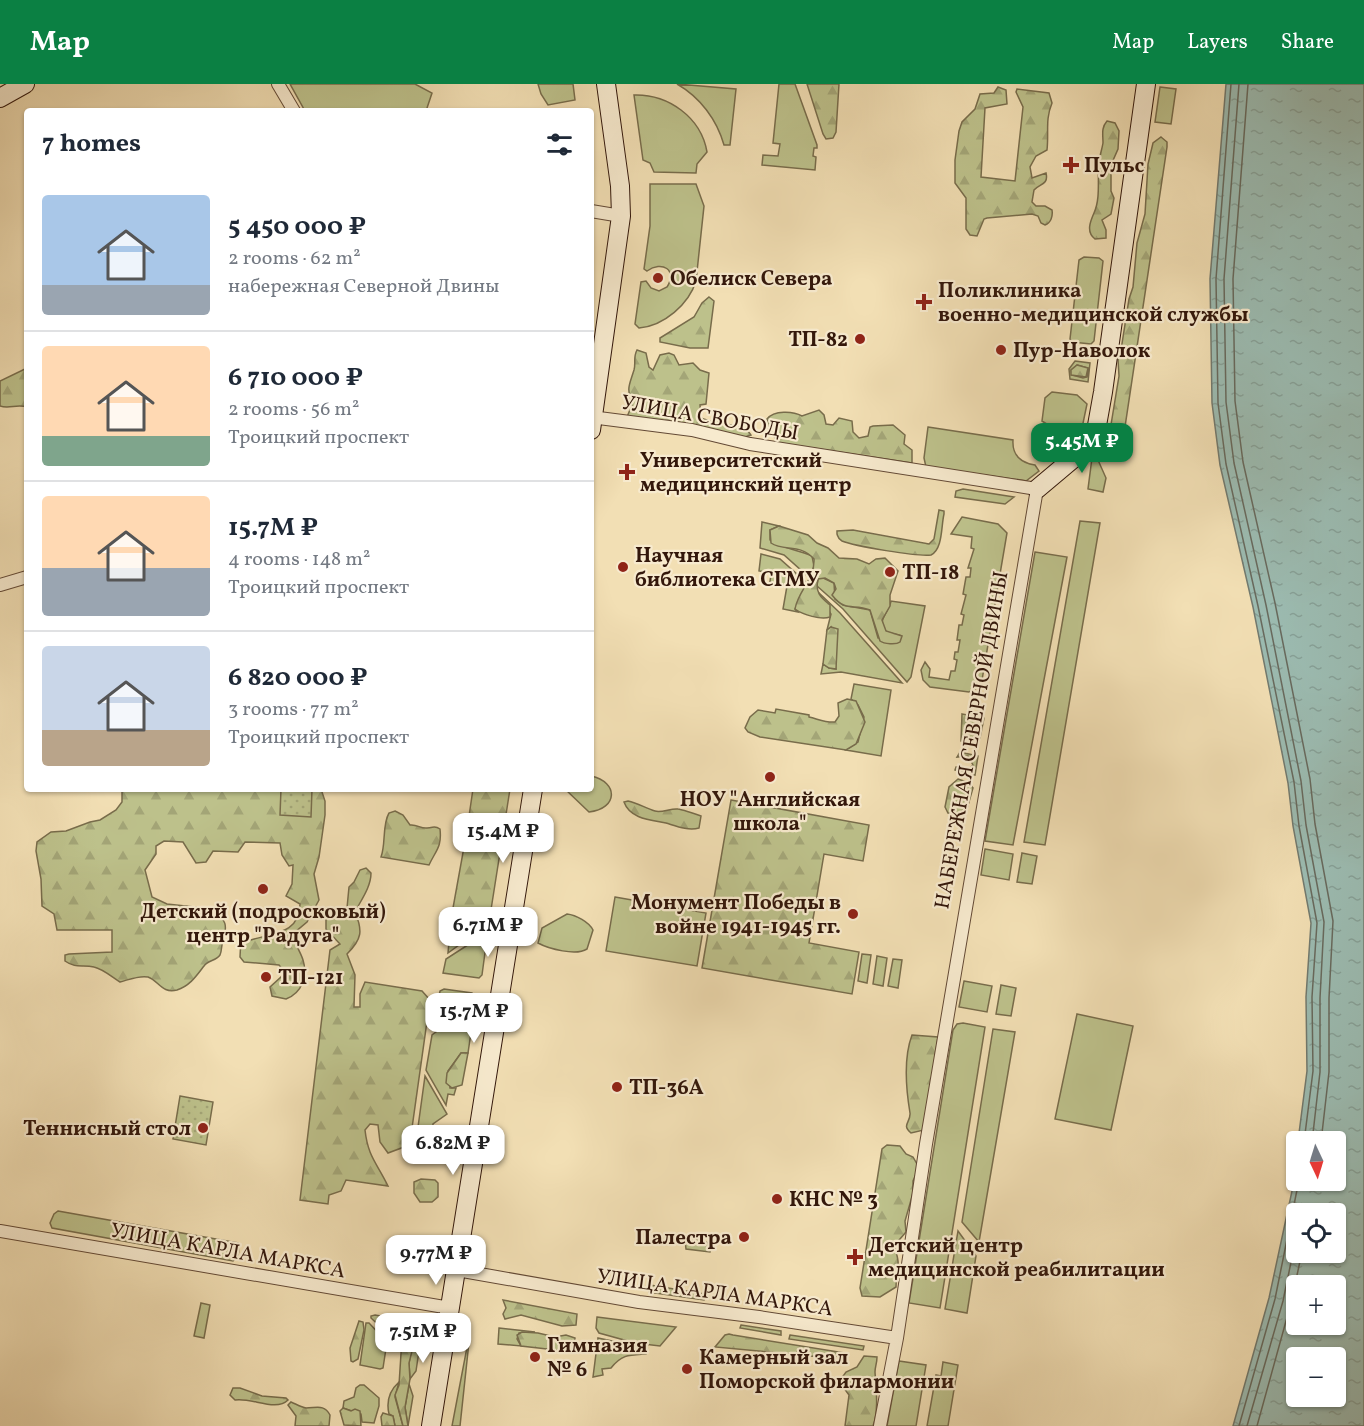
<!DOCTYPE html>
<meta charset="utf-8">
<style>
body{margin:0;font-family:Vollkorn,serif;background:#f2f2f3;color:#1f2937;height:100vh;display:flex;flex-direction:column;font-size:22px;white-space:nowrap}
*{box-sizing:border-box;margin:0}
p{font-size:20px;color:#747a83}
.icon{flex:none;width:33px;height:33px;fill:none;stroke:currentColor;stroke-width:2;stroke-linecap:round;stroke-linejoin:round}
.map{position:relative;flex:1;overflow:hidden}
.details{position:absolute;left:24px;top:24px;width:570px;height:684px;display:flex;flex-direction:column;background:#fff;border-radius:6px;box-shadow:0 2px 4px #0004}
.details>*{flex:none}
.needle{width:39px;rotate:176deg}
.controls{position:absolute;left:1286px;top:1047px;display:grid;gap:12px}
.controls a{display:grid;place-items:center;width:60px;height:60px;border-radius:6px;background:#fff;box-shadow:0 2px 4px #0004;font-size:30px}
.price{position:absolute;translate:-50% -51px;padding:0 14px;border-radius:12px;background:#fff;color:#222;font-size:20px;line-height:39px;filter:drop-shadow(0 2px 3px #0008)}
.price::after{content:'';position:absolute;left:50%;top:36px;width:18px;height:14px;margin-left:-9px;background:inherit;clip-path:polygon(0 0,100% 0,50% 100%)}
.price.selected{background:#0b8043;color:#fff}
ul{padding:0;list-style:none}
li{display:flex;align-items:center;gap:18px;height:150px;padding:0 18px}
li+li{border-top:2px solid #e0e1e3}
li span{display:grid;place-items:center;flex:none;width:168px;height:120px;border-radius:6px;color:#555}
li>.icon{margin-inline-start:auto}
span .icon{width:72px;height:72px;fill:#fffc;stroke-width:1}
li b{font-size:26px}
h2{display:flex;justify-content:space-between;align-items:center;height:72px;padding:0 18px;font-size:26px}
header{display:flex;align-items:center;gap:36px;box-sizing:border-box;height:84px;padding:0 30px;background:#0b8043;color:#fff}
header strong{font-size:28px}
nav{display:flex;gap:33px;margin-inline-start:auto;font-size:21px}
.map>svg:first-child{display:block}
.grass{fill:#bdc18b;stroke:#786c4b;stroke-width:1.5;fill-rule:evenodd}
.forest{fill:url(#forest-firs);stroke:#786c4b;stroke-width:1.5}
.park{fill:url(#park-dots);stroke:#786c4b;stroke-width:1.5}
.water{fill:url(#water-ripples);stroke:#727a6f;stroke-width:1.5;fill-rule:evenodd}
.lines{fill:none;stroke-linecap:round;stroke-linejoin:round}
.shore{stroke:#686a5e;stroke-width:1.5}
.street-casing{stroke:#634935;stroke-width:14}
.secondary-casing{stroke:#33170b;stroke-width:20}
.street{stroke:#f7eace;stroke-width:12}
.secondary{stroke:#f7eace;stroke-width:18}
.poi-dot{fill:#8f2418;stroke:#f7eace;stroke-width:2}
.labels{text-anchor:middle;stroke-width:4.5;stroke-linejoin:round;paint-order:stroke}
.poi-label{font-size:21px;font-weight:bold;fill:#33170b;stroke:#f7eace;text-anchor:start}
.street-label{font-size:21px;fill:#33170b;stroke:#f7eace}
</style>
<header>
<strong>Map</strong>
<nav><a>Map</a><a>Layers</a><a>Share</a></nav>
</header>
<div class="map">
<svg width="1364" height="1342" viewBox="0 0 1364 1342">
<defs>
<pattern id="forest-firs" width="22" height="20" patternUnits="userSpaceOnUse" patternTransform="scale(1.5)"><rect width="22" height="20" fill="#bdc18b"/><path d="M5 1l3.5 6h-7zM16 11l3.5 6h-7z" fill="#a3a577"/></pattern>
<pattern id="park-dots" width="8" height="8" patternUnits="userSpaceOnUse" patternTransform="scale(1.5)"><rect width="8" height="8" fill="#bdc18b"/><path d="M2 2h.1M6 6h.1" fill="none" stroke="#a3a577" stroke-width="1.8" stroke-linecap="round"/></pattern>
<pattern id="water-ripples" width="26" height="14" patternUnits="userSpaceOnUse" patternTransform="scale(1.5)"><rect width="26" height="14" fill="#9cbcb2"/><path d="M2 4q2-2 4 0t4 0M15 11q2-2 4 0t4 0" fill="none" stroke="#87a198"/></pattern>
</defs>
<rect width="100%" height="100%" fill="#f2dfb4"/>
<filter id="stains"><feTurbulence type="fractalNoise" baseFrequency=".00333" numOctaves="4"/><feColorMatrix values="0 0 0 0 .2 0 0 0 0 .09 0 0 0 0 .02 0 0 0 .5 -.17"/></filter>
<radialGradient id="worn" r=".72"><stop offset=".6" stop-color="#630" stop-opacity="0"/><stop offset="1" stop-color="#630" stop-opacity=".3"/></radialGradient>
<path class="grass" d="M290 0H415L432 9 426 27H305Z
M538 0H573L575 16 548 21 541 10Z
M677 0 736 5 730 61H724C717 36 700 13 677 0Z
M779 0H795L817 61V64H814L813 72 816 73 815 86 762 81 763 71 778 72 780 60 773 59Z
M1160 3 1176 5 1171 40 1155 38Z
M634 11C668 10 701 33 707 68L697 80 696 89 654 88 650 79 643 76Z
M650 100H696L704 122 696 197C689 220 664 242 639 244L635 240 641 198 646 197 651 204 659 207 667 203C678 186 662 176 647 187L644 185 650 142Z
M1084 173 1099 174 1103 177 1094 257 1091 260 1072 258 1070 255 1079 176Z
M1075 277 1090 279 1088 298 1070 295 1069 285ZM1077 281 1088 284 1087 293 1083 294 1072 291 1071 286Z
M1052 308 1077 311 1087 320 1082 344 1060 359 1057 358 1053 344 1042 337 1045 314Z
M928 343 1013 356C1012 371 1021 379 1035 381L1039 387 1026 397 926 383 924 374Z
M1092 374 1098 376 1106 394 1103 408 1088 405Z
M963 405 1014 413 1005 420 955 413 956 407Z
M962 433 998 440 1007 449 981 602 969 608 930 603 923 596 921 586 925 578 930 585 929 593 949 596 951 587H955L957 576 954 575 955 568H958L960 556H957L959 541H962L964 531 961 530 966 511 963 510 966 493H970L971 484H968L974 465 971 464 972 453 951 450Z
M1080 437 1100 439 1045 761 1024 758Z
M762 438 779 442 770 446V456C782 465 797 465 812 472L814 482 811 495 784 471 760 464Z
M1035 468 1067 473 1013 761 985 757Z
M761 470 780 475 807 499 795 525 798 528 783 525 787 502 770 498 771 489 759 487Z
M821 493 834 499 835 515 843 521 870 526 878 554 902 552C897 550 891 550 887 548 874 539 890 527 891 517L925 522 911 593 907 598 843 525 817 502 818 495Z
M817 507 840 529 902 599 841 588 821 590 823 580 829 584 836 585 831 543 827 546 831 530Z
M854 600 891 606 881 672 846 666 858 658 864 633 858 621 851 615Z
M591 692C619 698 618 725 589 728L565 705H591Z
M985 765 1013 770 1009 796 981 791Z
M1022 769 1037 772 1032 800 1017 798Z
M615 813 706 829 697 882 606 867Z
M567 830C576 831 589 838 593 846L587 865C576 872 549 865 538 859L542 844Z
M450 847H454V850L464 849 463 858 448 869Z
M482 854 485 856 486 861 482 891 479 894 443 889 446 875 477 855Z
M862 870 871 871 867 899 858 897Z
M877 872 887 874 883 902 873 900Z
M893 875 902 876 898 904 888 902Z
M964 897 992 902 987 928 959 923Z
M1001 901 1016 904 1011 932 996 930Z
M444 905 472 909 473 912 472 915 433 945 440 907Z
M473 920 475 921 468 969H461L448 987 450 1004H456L454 1011 448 1010 446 1021 426 986 432 951Z
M1077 930 1133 942 1111 1046 1055 1035Z
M963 939 985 943 940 1224 909 1219 953 946 957 940Z
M993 945 1015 948 979 1158 962 1138Z
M425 992 447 1030 433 1040 432 1063 441 1066 437 1072 418 1069 415 1065Z
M58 1127 238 1159C240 1167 239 1171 233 1177L52 1144 50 1139 54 1130Z
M958 1147 976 1172 967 1229 945 1225Z
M691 1153 712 1160 710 1168 686 1165 685 1156Z
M650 1201 705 1210 704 1216 649 1208Z
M201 1219 210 1221 204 1254 194 1252Z
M375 1231 392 1234 390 1248H386L371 1234V1232Z
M597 1233 676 1243 660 1262 635 1259 599 1249 596 1244Z
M405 1236 423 1240 416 1287 410 1295 409 1279 414 1253 404 1247 402 1254 401 1246Z
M366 1239H369L387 1258 383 1284 380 1285 360 1281Z
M741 1241 781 1247V1251L740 1244Z
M499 1244 535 1248 519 1249 517 1255 521 1262 498 1260Z
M790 1251 864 1262 863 1266 789 1255Z
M598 1254 646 1264V1270C630 1271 622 1270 611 1284L602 1285 603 1291 593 1293Z
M468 1258H469L460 1342H452Z
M899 1277 926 1281 916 1342H887Z
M943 1278 958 1281 948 1342H927L936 1291 941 1292Z
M399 1298 395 1313 403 1342H395L393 1332 389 1330C386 1317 389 1307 399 1298Z
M409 1300 413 1312 408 1342 405 1323Z
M360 1301H364L379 1314V1322L374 1339 362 1338 361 1330 343 1324 344 1317 354 1313 356 1304Z"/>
<path class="forest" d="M807 0H839L836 48 833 54 826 55 823 50Z
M998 3 1006 6 1007 20 985 24 981 93 1015 97 1023 23 1016 8 1017 5 1049 9 1052 19C1045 36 1049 48 1047 66L1036 72 1030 83 1032 94 1046 89C1049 101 1039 100 1034 106L1032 118 1036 122H1045L1052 126C1053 132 1051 139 1045 141L1041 139 1038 132 1032 130 987 134 984 135 977 152 970 151 966 145V114L955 99V76L959 47 962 38 975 25 980 10 994 9Z
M1107 37 1115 39 1119 47 1118 65 1111 81V107L1114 114 1111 130 1102 136 1106 146V154L1095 155C1086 148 1090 138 1094 129 1101 114 1097 93 1099 77 1100 71 1102 65 1103 59 1103 50 1101 44 1107 37Z
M1161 53 1167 58V63L1123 356 1121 365 1115 368 1108 359 1119 292 1118 275 1121 266 1129 215 1133 203 1137 159 1145 130 1148 80 1153 59Z
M709 213 714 217 708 264H690L660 258V254L694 233 702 219Z
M637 266 646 269 649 283 653 286 660 271 669 269 674 271 679 281 693 279 700 286 709 289 706 320 700 321 701 334C714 341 744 338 751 351L742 354 627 333 632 321C627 302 628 305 634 286 636 279 633 273 637 266Z
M1077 281 1088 284 1086 293 1071 291V286Z
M27 284V323C17 320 9 325 0 322V297Z
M819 326 824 331 826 340 833 341 839 334 852 337 853 348 859 354 868 352 870 343 873 342 893 341 905 351 904 360 912 366V379L779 359 768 345 767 335C774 326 793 327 802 332Z
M939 426 944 427V430C941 442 943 465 931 471 918 473 854 462 842 457 838 455 838 453 837 450V447L853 446 929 460 934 455Z
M779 442 808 451 817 459 828 464 839 474 857 475 869 480 876 475 885 474 898 487 890 511V522L882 536 886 547 902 552 900 558C896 561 884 560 880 557L870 526C853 519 846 529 832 511L836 505 834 499 825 494 818 495C815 508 820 513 830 521V533C821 536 803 531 795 525 798 507 815 495 814 475 800 459 784 468 771 459L770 446Z
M831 543 838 545 836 585 829 584 823 580 827 546Z
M847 615 856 617 865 638 856 660 846 666 760 653 748 648 745 644 750 633 758 626 775 629 776 625 809 631V633C818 635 826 639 835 638L839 632 838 619Z
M962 630 984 634 980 654 975 661 965 662 961 657Z
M960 668 978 672 975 691 955 686 956 683 970 684 973 681 968 672 957 673Z
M958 695 969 699 973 704 966 728 962 732 948 729 945 723 949 703Z
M122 705H321L325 717V731L319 773 314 790 319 816 307 838 294 849C293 859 300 866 303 876 308 892 302 909 286 915L272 912 270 903 282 892 283 886 279 881 244 878 240 873 241 854 245 853 251 856C272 849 300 850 300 820L286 812 292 800 293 781 289 782 282 771 280 759 245 758 238 768 213 767 206 778 196 779 183 758 164 757 156 762V770L145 786 152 813 167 820 213 825C226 837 228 840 223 857 221 862 222 867 220 871 216 877 208 876 204 882 197 891 190 902 177 906 162 910 159 897 148 893 139 891 128 896 120 898 112 893 103 885 94 883 83 880 76 885 65 877V871L69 870 112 868V846H57L54 830 42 822 41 795 36 767 37 758 51 748 66 747 90 738 100 736 116 726 122 718Z
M473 705H510L490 832C481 845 471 841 457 842L451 835 464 763 474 761 476 758 474 751 467 746Z
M731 716 869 741 863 777 824 770 809 859 859 868 852 910 702 884Z
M628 717C638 719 645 724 655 727 662 729 671 724 678 725 681 725 698 731 701 732L699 744C688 747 676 742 666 739 651 736 630 735 624 718Z
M395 727 403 731 410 741C417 740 421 745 427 744 434 744 434 741 440 745 442 763 436 766 429 781L381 773C386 760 382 741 389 729Z
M366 784 371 789C371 803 361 816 355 828 363 847 362 855 347 870L355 891 354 923H360V910L365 898 422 907 430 916 412 1044 409 1048 410 1055 404 1063 388 1069 380 1058 378 1041 370 1040 365 1046C368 1073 377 1079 388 1102L346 1096 341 1107 329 1111 328 1120 300 1116 330 866 340 860 326 845V834C333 829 342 831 347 824L349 803 354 798 360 786Z
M912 951 938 953 924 1046 911 1049C901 1041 911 1038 910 1029 906 1005 903 975 912 951Z
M461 969H468L462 1001 452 1004 446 999 447 989Z
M887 1061 900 1062 906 1070 913 1073 917 1080V1088L913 1097V1109L905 1137 906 1148 894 1162C902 1184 896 1182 896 1203L880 1213 862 1212 860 1204 882 1065Z
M421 1095 435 1096 438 1099V1113L432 1118H420L414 1109V1098Z
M503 1216 577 1230 576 1241 562 1242 521 1231 505 1235 503 1230 506 1224Z
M359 1237 363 1238 364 1246 358 1275 353 1278 351 1277 350 1264Z
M406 1246 412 1248 415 1255 409 1279 410 1295 405 1323 408 1342H403L395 1311 399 1301 402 1254Z
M522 1248 538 1249 555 1253 566 1251 575 1254 573 1268 521 1262 517 1251Z
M729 1250 733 1251 845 1269 832 1274 715 1263 725 1251Z
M864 1272 877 1273C877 1279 875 1283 875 1288 876 1304 879 1326 873 1342H845L849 1311 841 1300V1295L846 1288 857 1283Z
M233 1304H240L262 1312 286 1314 288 1316C276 1328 251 1313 235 1316L230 1311Z
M291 1318C296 1320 301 1323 306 1324 317 1324 324 1320 330 1331L329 1342H295L296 1332 288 1321Z
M343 1324 351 1327 355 1325 360 1327 361 1342 344 1341 340 1327Z
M383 1329 393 1332 395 1342H382L381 1333Z"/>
<path class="park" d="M281 705H312L311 733 280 731Z
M180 1012 213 1018 206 1061 173 1055Z"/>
<path class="water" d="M1226 0H1364V1342H1233L1269 1214 1292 1107 1296 1075V1096H1335V1058L1298 1057 1307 987 1306 913 1311 839 1293 742 1288 699 1253 523 1220 381 1212 319 1210 195ZM1296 1130H1335V1168H1296ZM1296 1202H1335V1240H1296ZM1296 1274H1335V1312H1296Z"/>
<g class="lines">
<path class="shore" d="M1231 0 1216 195 1218 319 1226 380 1258 522 1294 698 1299 742 1317 839 1312 913 1313 987 1304 1058
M1239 0 1224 195 1226 318 1234 379 1266 521 1301 697 1306 741 1324 838 1320 914V988L1312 1058
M1248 0 1233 195 1235 317 1243 378 1275 519 1310 695 1315 740 1333 837 1329 914V988L1321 1058
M1239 1342 1275 1215 1299 1096
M1247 1342 1283 1217 1296 1154
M1257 1342 1291 1219 1302 1168"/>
<g class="street-casing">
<path id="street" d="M278 0 294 27
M591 127 621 132
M591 333 692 346 750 360 1037 405 926 1060 897 1254 880 1342
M0 501 27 493
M0 1147 450 1224
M457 1186 639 1218 759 1233 897 1254"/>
</g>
<g class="secondary-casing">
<path id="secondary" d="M0 14 25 0
M591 346 621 132 620 102 606 0
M1037 405 1081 368 1096 347 1103 308 1146 0
M431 1342 533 705"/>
</g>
<use href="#street" class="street"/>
<use href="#secondary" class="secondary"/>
</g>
<g class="poi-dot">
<path d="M1068 72h6v6h6v6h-6v6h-6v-6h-6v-6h6z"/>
<circle cx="658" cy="194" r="6"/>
<path d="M921 209h6v6h6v6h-6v6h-6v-6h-6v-6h6z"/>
<circle cx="860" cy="255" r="6"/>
<circle cx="1001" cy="266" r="6"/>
<path d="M624 379h6v6h6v6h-6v6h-6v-6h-6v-6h6z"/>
<circle cx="623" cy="483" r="6"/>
<circle cx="890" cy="488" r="6"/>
<circle cx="770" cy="693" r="6"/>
<circle cx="263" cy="805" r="6"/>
<circle cx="853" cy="830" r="6"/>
<circle cx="266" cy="893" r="6"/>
<circle cx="617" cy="1003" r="6"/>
<circle cx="203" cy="1044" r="6"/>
<circle cx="777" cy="1115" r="6"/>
<circle cx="744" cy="1153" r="6"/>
<path d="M852 1164h6v6h6v6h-6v6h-6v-6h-6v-6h6z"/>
<circle cx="535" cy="1273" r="6"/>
<circle cx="687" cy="1285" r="6"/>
</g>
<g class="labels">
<g class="poi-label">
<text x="1084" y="88">Пульс</text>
<text x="670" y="201">Обелиск Севера</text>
<text x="938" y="213">Поликлиника<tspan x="938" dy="24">военно-медицинской службы</tspan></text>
<text x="848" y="262" text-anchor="end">ТП-82</text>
<text x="1013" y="273">Пур-Наволок</text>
<text x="640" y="383">Университетский<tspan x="640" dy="24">медицинский центр</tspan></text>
<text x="635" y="478">Научная<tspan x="635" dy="24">библиотека СГМУ</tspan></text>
<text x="902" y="495">ТП-18</text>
<text x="770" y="722" text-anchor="middle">НОУ "Английская<tspan x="770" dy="24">школа"</tspan></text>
<text x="841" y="825" text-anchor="end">Монумент Победы в<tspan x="841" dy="24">войне 1941-1945 гг.</tspan></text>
<text x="263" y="834" text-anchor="middle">Детский (подросковый)<tspan x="263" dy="24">центр "Радуга"</tspan></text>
<text x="278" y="900">ТП-121</text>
<text x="629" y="1010">ТП-36А</text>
<text x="191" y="1051" text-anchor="end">Теннисный стол</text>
<text x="789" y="1122">КНС № 3</text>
<text x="732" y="1160" text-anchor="end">Палестра</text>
<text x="868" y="1168">Детский центр<tspan x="868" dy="24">медицинской реабилитации</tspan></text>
<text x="547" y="1268">Гимназия<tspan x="547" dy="24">№ 6</tspan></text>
<text x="699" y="1280">Камерный зал<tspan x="699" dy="24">Поморской филармонии</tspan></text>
</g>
<g class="street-label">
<text transform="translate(710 333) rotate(10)" y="7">УЛИЦА СВОБОДЫ</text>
<text transform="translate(971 656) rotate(-80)" y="7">НАБЕРЕЖНАЯ СЕВЕРНОЙ ДВИНЫ</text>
<text transform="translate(228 1166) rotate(10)" y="7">УЛИЦА КАРЛА МАРКСА</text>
<text transform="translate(715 1208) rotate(8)" y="7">УЛИЦА КАРЛА МАРКСА</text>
</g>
</g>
<rect width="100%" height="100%" filter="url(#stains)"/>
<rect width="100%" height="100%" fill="url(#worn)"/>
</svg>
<div class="controls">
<a><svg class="needle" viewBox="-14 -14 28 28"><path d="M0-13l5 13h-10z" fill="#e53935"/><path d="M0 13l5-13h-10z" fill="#747a83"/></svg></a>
<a><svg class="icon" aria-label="locate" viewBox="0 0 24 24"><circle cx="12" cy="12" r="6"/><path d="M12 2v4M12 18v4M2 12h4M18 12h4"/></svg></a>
<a>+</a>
<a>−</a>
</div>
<b class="price selected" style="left:1082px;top:390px">5.45M ₽</b>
<b class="price" style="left:503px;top:780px">15.4M ₽</b>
<b class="price" style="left:488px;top:874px">6.71M ₽</b>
<b class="price" style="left:474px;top:960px">15.7M ₽</b>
<b class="price" style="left:453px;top:1092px">6.82M ₽</b>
<b class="price" style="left:436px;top:1202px">9.77M ₽</b>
<b class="price" style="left:423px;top:1280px">7.51M ₽</b>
<section class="details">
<h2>7 homes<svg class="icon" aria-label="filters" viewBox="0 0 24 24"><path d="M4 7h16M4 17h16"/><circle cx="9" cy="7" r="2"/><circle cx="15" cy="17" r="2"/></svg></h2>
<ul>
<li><span style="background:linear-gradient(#a9c7e8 75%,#9aa5b1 0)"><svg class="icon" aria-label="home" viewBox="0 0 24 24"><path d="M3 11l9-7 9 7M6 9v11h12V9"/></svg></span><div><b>5 450 000 ₽</b><p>2 rooms · 62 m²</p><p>набережная Северной Двины</p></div></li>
<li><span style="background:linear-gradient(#ffd9b3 75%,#7fa58c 0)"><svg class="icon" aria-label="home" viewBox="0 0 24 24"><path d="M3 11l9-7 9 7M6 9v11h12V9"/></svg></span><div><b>6 710 000 ₽</b><p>2 rooms · 56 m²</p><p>Троицкий проспект</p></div></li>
<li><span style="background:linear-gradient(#ffd9b3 60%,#9aa5b1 0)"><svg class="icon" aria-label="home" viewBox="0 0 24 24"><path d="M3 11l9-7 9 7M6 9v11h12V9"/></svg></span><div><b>15.7M ₽</b><p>4 rooms · 148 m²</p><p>Троицкий проспект</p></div></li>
<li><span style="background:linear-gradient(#c9d6e8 70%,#b9a48a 0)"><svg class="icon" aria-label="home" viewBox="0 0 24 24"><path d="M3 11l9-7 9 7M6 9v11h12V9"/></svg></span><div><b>6 820 000 ₽</b><p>3 rooms · 77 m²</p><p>Троицкий проспект</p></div></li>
</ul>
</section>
</div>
